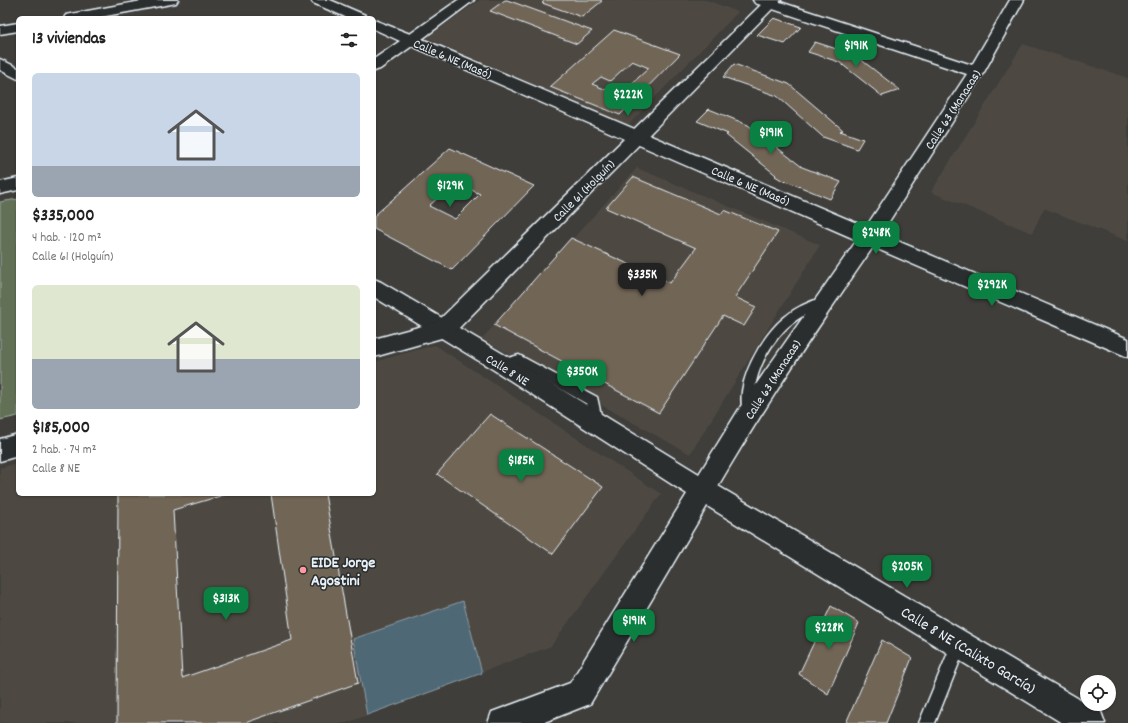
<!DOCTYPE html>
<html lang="es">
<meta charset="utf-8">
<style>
body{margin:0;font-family:Dekko,sans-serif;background:#f2f2f2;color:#222;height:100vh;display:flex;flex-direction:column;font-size:15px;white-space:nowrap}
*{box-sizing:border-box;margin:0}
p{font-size:13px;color:#767676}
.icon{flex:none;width:22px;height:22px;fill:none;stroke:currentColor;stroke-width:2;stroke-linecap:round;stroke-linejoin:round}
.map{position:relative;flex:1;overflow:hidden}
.drawer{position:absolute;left:16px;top:16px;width:360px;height:480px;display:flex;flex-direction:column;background:#fff;border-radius:6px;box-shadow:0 1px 3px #0004}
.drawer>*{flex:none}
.buttons{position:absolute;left:1080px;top:675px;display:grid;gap:8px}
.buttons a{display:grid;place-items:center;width:36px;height:36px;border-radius:50%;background:#fff;box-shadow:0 1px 3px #0004;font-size:20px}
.price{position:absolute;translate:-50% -34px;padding:0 9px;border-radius:8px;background:#0b8043;color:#fff;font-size:13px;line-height:26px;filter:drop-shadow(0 1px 2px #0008)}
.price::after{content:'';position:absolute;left:50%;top:24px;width:12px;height:9px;margin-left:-6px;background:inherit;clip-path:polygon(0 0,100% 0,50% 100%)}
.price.selected{background:#222;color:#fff}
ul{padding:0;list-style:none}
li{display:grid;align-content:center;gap:8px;height:212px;padding:0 16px}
li span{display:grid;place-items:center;height:124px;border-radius:6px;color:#555}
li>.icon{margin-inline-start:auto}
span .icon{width:72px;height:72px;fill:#fffc;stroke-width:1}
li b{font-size:17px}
h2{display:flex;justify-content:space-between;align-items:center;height:48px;padding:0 16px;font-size:17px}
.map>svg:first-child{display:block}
.built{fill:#4e4a43}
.green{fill:#627057;stroke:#a5b0a8}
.water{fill:#4f6774;stroke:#8c9ea9}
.building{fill:#716557;stroke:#e8f1f8;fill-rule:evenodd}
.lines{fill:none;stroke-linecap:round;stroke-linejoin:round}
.lane-casing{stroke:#e8f1f8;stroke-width:3}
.street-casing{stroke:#e8f1f8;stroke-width:3}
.secondary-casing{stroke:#e8f1f8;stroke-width:3}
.lane{fill:#2a2d2e;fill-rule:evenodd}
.street{fill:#2a2d2e;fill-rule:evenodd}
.secondary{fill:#2a2d2e;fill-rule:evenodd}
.poi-dot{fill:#ff9aa2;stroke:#2a2d2e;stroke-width:1.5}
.labels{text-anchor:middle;stroke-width:3;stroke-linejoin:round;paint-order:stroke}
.street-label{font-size:13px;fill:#e8f1f8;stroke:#2a2d2e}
.near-poi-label{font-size:16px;font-weight:bold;fill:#e8f1f8;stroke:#2a2d2e;text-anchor:start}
.near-street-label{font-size:16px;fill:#e8f1f8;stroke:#2a2d2e}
</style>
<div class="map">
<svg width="1128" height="723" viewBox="0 0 1128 723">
<rect width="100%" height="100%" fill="#3f3e3a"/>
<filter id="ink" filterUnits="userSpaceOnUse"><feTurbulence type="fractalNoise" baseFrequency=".025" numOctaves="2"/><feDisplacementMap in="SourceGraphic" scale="8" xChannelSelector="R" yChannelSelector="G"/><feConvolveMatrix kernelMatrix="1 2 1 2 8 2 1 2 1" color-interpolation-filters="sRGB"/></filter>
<g filter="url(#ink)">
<path class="built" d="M480 0H706L738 12 628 125 427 38Z
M1023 44 1128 78V241L1044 208 1032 233 931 192Z
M637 168 820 245 690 454 482 339Z
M435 345 661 494 551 646 346 723H0V468L18 463V494H374V362Z"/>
<path class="green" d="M18 199V416L0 420V202Z"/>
<path class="water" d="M463 601 482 673 367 715 353 639Z"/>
<path class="building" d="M505 0H507L592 31 577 44 490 11Z
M545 0H600L602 1 582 17 542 3Z
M774 18 801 27 785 44 757 35Z
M614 30 680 54 620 115 550 87ZM632 61 649 68 619 95 592 84 601 77 610 81Z
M815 42 855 55 900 90 882 96 839 62 808 52Z
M734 64 789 84 843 130 840 131 863 139 857 149 823 137 777 96 723 77Z
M709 109 748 125 802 167 841 182 830 199 786 181 785 182 775 176 776 175 726 135 728 134 697 121Z
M450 148 534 186 452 270 374 229V216ZM455 182 480 194 455 219 429 206Z
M633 177 721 214 724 210 778 232 735 297 756 307 744 326 723 316 659 413 494 325 571 238 670 283 696 248 606 208Z
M490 414 603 487 553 554 437 474Z
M118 494H227L173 510 182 678 292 640 271 494H325L358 683 245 723H117Z
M831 606 859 623 828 694 799 674Z
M882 640 912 658 886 723H846Z"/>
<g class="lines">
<g class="lane-casing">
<path id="lane" d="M824 297 828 298 830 301 828 304C818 309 807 313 798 319 778 332 761 359 756 382 754 393 758 407 753 416L749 417 745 416C731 387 763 333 786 316 796 307 811 301 824 297Z
M519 355 597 397 603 424 601 428 597 430 593 428 587 404 518 365 502 369 498 367 496 364 498 361Z
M959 635 964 638 967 643 935 723H919L954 638Z"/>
</g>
<g class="street-casing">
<path id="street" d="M147 0H178L176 3 171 4 95 18H64L66 15 71 14Z
M311 0H330L365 15 367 18H348L313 3Z
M458 0H474L422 39 866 227 967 74 755 3 753 0H774L972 65 1010 0H1024L984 72 881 234 1128 339V357L873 247C819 325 766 404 718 486L1101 712 1105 723H1062L707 506 590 704 542 723H488L492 712 570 683 687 494 494 370 374 297V279L381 282 510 358 699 474 741 406 857 240 412 46 380 69 374 71V59L400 41 374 29V20L410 34Z
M18 23V31L0 34V26Z
M0 59 18 68V79L0 70Z
M18 178V190L0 194V182Z"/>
</g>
<g class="secondary-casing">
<path id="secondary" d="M766 0H781L452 335 374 357V339L437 322Z
M18 434V456L0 461V439Z"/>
</g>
<use href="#lane" class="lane"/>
<use href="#street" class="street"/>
<use href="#secondary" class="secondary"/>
</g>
</g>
<circle class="poi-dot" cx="303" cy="570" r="4"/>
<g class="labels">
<g class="street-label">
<text transform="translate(453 58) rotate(23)" y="5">Calle 6 NE (Masó)</text>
<text transform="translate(952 109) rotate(-57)" y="5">Calle 63 (Manacas)</text>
<text transform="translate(751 185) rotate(23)" y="5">Calle 6 NE (Masó)</text>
<text transform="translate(583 190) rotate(-45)" y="5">Calle 61 (Holguín)</text>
<text transform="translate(508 369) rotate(32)" y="5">Calle 8 NE</text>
<text transform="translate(772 379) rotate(-57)" y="5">Calle 63 (Manacas)</text>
</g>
<g class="near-poi-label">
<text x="311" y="567">EIDE Jorge<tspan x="311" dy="18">Agostini</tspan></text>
</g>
<g class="near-street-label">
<text transform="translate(969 649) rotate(31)" y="6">Calle 8 NE (Calixto García)</text>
</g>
</g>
</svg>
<div class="buttons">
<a><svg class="icon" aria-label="locate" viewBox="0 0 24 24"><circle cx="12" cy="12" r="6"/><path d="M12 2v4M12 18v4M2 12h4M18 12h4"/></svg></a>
</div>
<b class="price" style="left:856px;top:68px">$191K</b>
<b class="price" style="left:628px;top:117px">$222K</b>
<b class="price" style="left:771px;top:155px">$191K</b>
<b class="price" style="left:450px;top:208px">$129K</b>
<b class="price" style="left:876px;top:255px">$248K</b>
<b class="price selected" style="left:642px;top:297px">$335K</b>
<b class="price" style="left:992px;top:307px">$292K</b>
<b class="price" style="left:582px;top:394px">$350K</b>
<b class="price" style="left:521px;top:483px">$185K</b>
<b class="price" style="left:907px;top:589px">$205K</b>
<b class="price" style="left:226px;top:621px">$313K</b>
<b class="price" style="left:634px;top:643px">$191K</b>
<b class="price" style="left:829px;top:650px">$228K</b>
<section class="drawer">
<h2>13 viviendas<svg class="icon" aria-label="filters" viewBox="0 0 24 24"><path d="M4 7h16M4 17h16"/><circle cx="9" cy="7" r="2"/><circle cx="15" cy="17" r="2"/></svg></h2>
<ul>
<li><span style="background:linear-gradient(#c9d6e8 75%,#9aa5b1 0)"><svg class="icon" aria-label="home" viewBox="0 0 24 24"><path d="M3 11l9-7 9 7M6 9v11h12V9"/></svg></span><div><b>$335,000</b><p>4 hab. · 120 m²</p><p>Calle 61 (Holguín)</p></div></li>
<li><span style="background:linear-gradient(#dfe7d0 60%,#9aa5b1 0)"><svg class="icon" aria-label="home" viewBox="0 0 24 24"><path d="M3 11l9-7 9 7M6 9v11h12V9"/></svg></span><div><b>$185,000</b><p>2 hab. · 74 m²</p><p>Calle 8 NE</p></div></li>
</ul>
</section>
</div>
